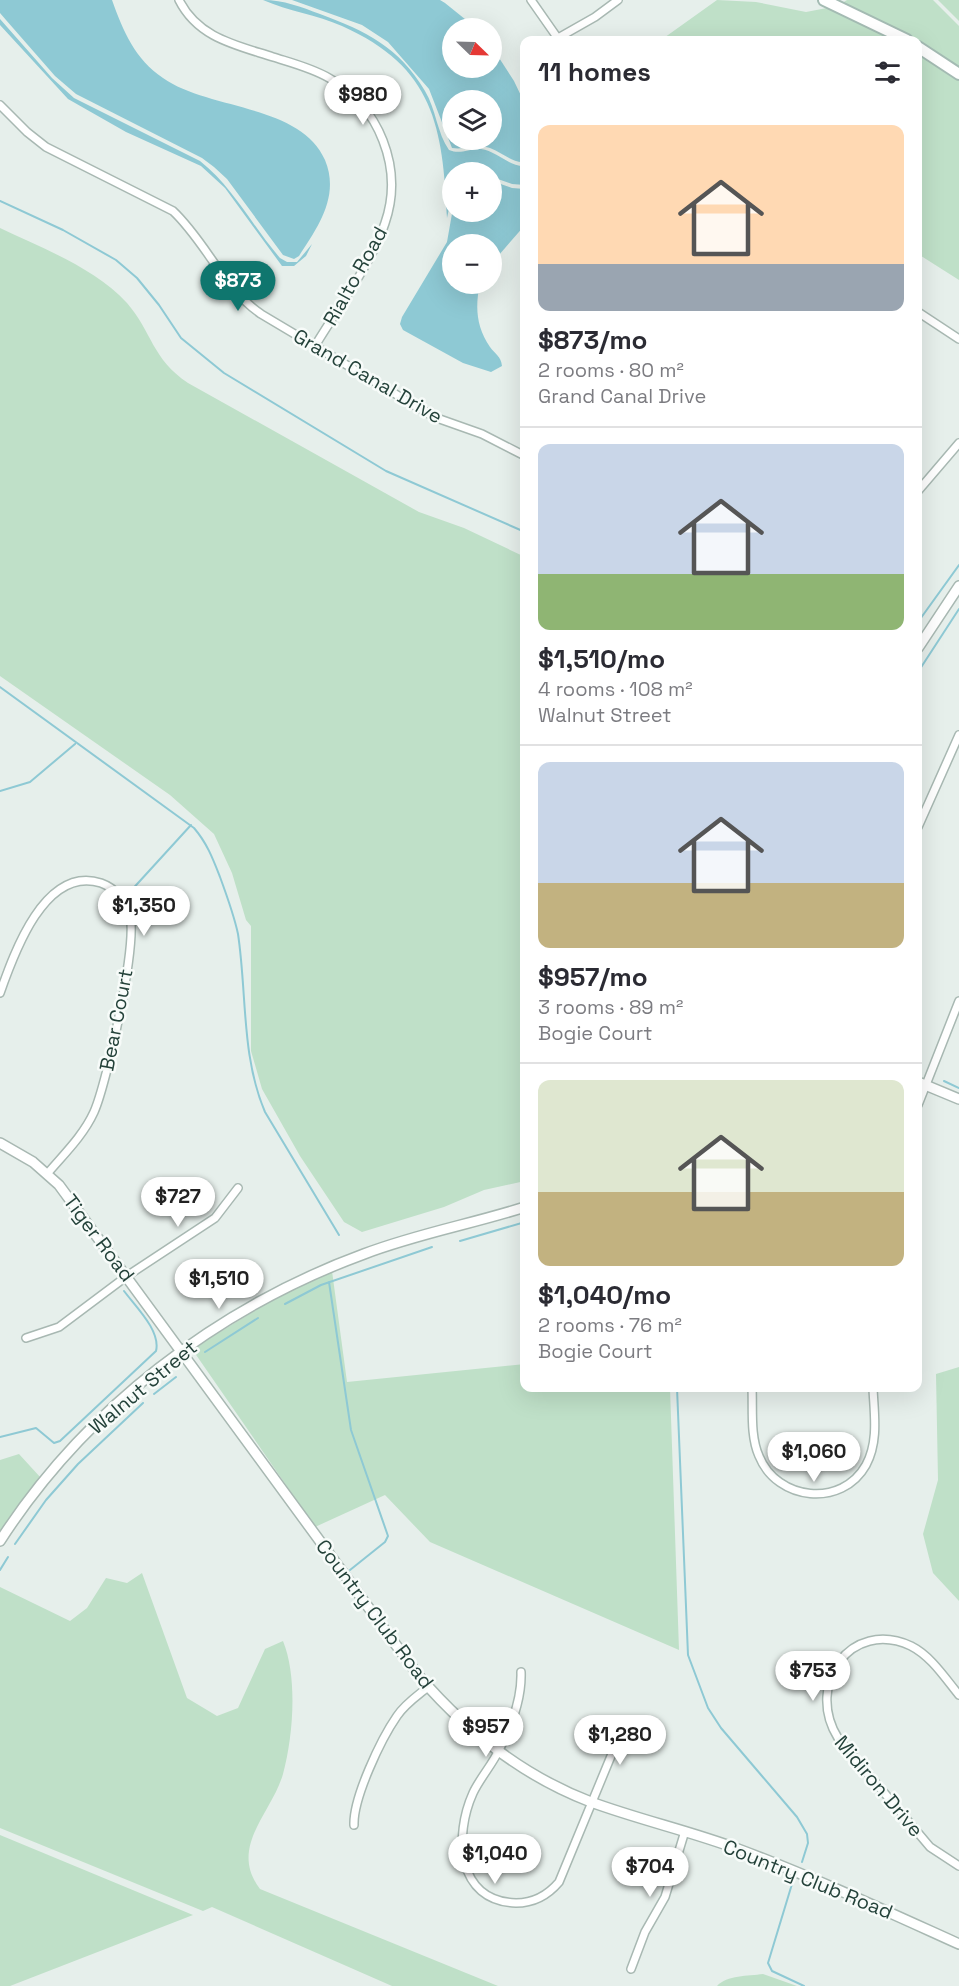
<!DOCTYPE html>
<meta charset="utf-8">
<style>
body{margin:0;font-family:"Space Grotesk",sans-serif;background:#f2f2f3;color:#2b2b33;height:100vh;display:flex;flex-direction:column;font-size:22px;white-space:nowrap}
*{box-sizing:border-box;margin:0}
p{font-size:20px;color:#7c7c81}
.icon{flex:none;width:33px;height:33px;fill:none;stroke:currentColor;stroke-width:2;stroke-linecap:round;stroke-linejoin:round}
.map{position:relative;flex:1;overflow:hidden}
.panel{position:absolute;left:520px;top:36px;width:402px;height:1356px;display:flex;flex-direction:column;background:#fff;border-radius:12px;box-shadow:0 6px 24px #0002}
.panel>*{flex:none}
.needle{width:39px;rotate:113deg}
.tools{position:absolute;left:442px;top:18px;display:grid;gap:12px}
.tools a{display:grid;place-items:center;width:60px;height:60px;border-radius:50%;background:#fff;box-shadow:0 6px 24px #0002;font-size:30px}
.price{position:absolute;translate:-50% -51px;padding:0 14px;border-radius:21px;background:#fff;color:#222;font-size:20px;line-height:39px;filter:drop-shadow(0 2px 3px #0008)}
.price::after{content:'';position:absolute;left:50%;top:36px;width:18px;height:14px;margin-left:-9px;background:inherit;clip-path:polygon(0 0,100% 0,50% 100%)}
.price.active{background:#0f766e;color:#fff}
ul{padding:0;list-style:none}
li{display:grid;align-content:center;gap:12px;height:318px;padding:0 18px}
li+li{border-top:2px solid #e1e1e2}
li span{display:grid;place-items:center;height:186px;border-radius:12px;color:#555}
li>.icon{margin-inline-start:auto}
span .icon{width:108px;height:108px;fill:#fffc;stroke-width:1}
li b{font-size:26px}
h2{display:flex;justify-content:space-between;align-items:center;height:72px;padding:0 18px;font-size:26px}
.map>svg:first-child{display:block}
.green{fill:#bfe0c8}
.water{fill:#8ec9d4;fill-rule:evenodd}
.lines{fill:none;stroke-linecap:round;stroke-linejoin:round}
.stream{stroke:#8ec9d4;stroke-width:2}
.minor-casing{stroke:#a8b8b2;stroke-width:10}
.tertiary-casing{stroke:#a8b8b2;stroke-width:12}
.secondary-casing{stroke:#a4bbb3;stroke-width:14}
.minor{stroke:#fff;stroke-width:7}
.tertiary{stroke:#fff;stroke-width:9}
.secondary{stroke:#fff;stroke-width:10}
.labels{text-anchor:middle;stroke-width:5;stroke-linejoin:round;paint-order:stroke}
.street-label{font-size:20px;fill:#24423a;stroke:#f7fbf9}
</style>
<div class="map">
<svg width="959" height="1986" viewBox="0 0 959 1986">
<rect width="100%" height="100%" fill="#e6efeb"/>
<path class="green" d="M717 0 756 2 806 12 832 7 899 40H661Z
M847 0H933L959 26V68L918 40 842 3Z
M938 0H959V21Z
M918 52 959 79V280L918 254Z
M0 228C42 248 95 268 127 303 152 332 152 359 188 383L419 512 464 528 525 557V1181L484 1190 444 1207 362 1232 344 1222 300 1156 262 1089 251 1051V926L246 920 232 873 214 834 170 795 0 676Z
M332 1271 347 1382 525 1364V1388H670L679 1650 430 1542 385 1495 315 1527 192 1349 274 1299Z
M959 1367V1601L933 1573 923 1534 938 1480 936 1374Z
M19 1454 41 1478 0 1533V1460Z
M142 1573 187 1698 217 1716 238 1708 265 1649 283 1641C298 1678 293 1737 283 1774 272 1813 228 1847 260 1889L498 1986H392L212 1907 203 1911 0 1828V1587L70 1621 87 1608 106 1578 127 1583Z
M0 1835 193 1915 10 1986H0Z
M763 1974 797 1986H717C727 1975 748 1976 763 1974Z"/>
<path class="water" d="M0 0H112C123 31 135 59 163 78 208 110 301 104 325 160 340 196 318 227 299 256L294 259 283 255 227 179 214 167 202 158 76 94 55 76 6 20 0 13Z
M263 0C284 0 301 7 320 14 366 31 399 47 425 91 436 109 437 133 449 150 461 155 469 148 481 149 497 151 509 167 525 166V185L512 184 492 177V172L477 169 453 172V178L448 185 450 204 447 218C443 127 434 67 342 26 317 15 288 11 263 0Z
M292 0H440L445 3 476 28H453V68H492V47L514 81 525 104V162C513 164 502 152 490 148 476 144 465 150 452 148L429 89 388 42 362 25ZM453 100H492V140H453Z
M0 19 52 78 74 98 200 161C234 188 252 226 280 258L287 262H297L312 244 306 256 294 266H282L225 188 201 166 126 132 68 99 0 25Z
M492 181 512 188 525 189V225L492 263V244H453V284H480C475 306 476 327 490 347 495 354 501 356 502 366L491 372 463 363 403 330 400 324 402 317 447 242 453 208V212H492Z"/>
<g class="lines">
<path class="stream" d="M0 201 63 230 116 260 137 278 159 305 181 338 224 373 386 471 525 532
M918 622 959 565
M918 672 959 609
M0 687 194 828C207 843 213 859 220 877 227 896 234 915 238 934 247 993 241 1056 265 1112L339 1235
M0 791 30 782 75 744
M128 894 191 825
M944 1081 959 1088
M460 1241 525 1222
M329 1282 351 1430 388 1536 385 1542 350 1570
M285 1304 321 1285 432 1247
M205 1352 258 1318
M677 1388 688 1655 708 1708 721 1728 797 1817 807 1834 808 1843 802 1862
M154 1394 176 1377
M0 1437 36 1428 54 1443 60 1441 156 1351C161 1331 136 1307 124 1291
M15 1544 46 1500 78 1464 143 1403
M0 1570 8 1557
M792 1884 768 1963 772 1971 804 1986"/>
<g class="minor-casing">
<path id="minor" d="M179 0C198 38 236 45 273 57 292 63 312 68 329 78 379 106 404 168 385 223 372 263 337 309 315 346
M531 0 559 40
M558 38 595 17 618 0
M0 105 27 132 46 147 173 211C206 242 223 288 261 314L434 417 482 434 525 456
M918 312 959 339
M918 491 959 443
M918 827 959 735
M0 993C14 953 45 865 101 883 115 888 127 901 130 916 137 945 107 1083 94 1112 83 1136 64 1154 47 1174
M918 1105 959 1001
M26 1338 59 1327 127 1276 215 1218 238 1188
M752 1388C753 1409 750 1436 759 1456 777 1501 842 1508 866 1465 879 1441 874 1413 873 1388
M521 1672C522 1699 511 1727 499 1750 492 1765 480 1778 473 1793 454 1835 456 1901 516 1903 533 1903 548 1895 559 1882L616 1744 636 1720
M959 1695C945 1678 931 1656 911 1646 850 1618 805 1685 838 1738L930 1847 959 1866
M354 1825C353 1798 381 1739 397 1716 405 1704 417 1696 428 1687
M631 1969 645 1932 665 1897 685 1831"/>
</g>
<g class="tertiary-casing">
<path id="tertiary" d="M918 648 959 586
M918 1082 959 1099
M0 1143 33 1162 59 1185 418 1675C465 1730 523 1776 591 1802 640 1820 690 1831 738 1849 813 1877 886 1911 959 1944
M0 1541C85 1409 217 1308 364 1254 416 1234 472 1224 525 1207"/>
</g>
<g class="secondary-casing">
<path id="secondary" d="M824 0 907 40
M918 47 959 74"/>
</g>
<use href="#minor" class="minor"/>
<use href="#tertiary" class="tertiary"/>
<use href="#secondary" class="secondary"/>
</g>
<g class="labels">
<g class="street-label">
<text transform="translate(355 276) rotate(-61)" y="7">Rialto Road</text>
<text transform="translate(368 376) rotate(30)" y="7">Grand Canal Drive</text>
<text transform="translate(116 1020) rotate(-79)" y="7">Bear Court</text>
<text transform="translate(99 1238) rotate(53)" y="7">Tiger Road</text>
<text transform="translate(143 1387) rotate(-40)" y="7">Walnut Street</text>
<text transform="translate(375 1614) rotate(53)" y="7">Country Club Road</text>
<text transform="translate(879 1786) rotate(50)" y="7">Midiron Drive</text>
<text transform="translate(808 1879) rotate(22)" y="7">Country Club Road</text>
</g>
</g>
</svg>
<div class="tools">
<a><svg class="needle" viewBox="-14 -14 28 28"><path d="M0-13l5 13h-10z" fill="#e53935"/><path d="M0 13l5-13h-10z" fill="#7c7c81"/></svg></a>
<a><svg class="icon" aria-label="layers" viewBox="0 0 24 24"><path d="M12 4l9 5-9 5-9-5zM3 14l9 5 9-5"/></svg></a>
<a>+</a>
<a>−</a>
</div>
<b class="price" style="left:363px;top:126px">$980</b>
<b class="price active" style="left:238px;top:312px">$873</b>
<b class="price" style="left:144px;top:937px">$1,350</b>
<b class="price" style="left:178px;top:1228px">$727</b>
<b class="price" style="left:219px;top:1310px">$1,510</b>
<b class="price" style="left:814px;top:1483px">$1,060</b>
<b class="price" style="left:813px;top:1702px">$753</b>
<b class="price" style="left:486px;top:1758px">$957</b>
<b class="price" style="left:620px;top:1766px">$1,280</b>
<b class="price" style="left:495px;top:1885px">$1,040</b>
<b class="price" style="left:650px;top:1898px">$704</b>
<section class="panel">
<h2>11 homes<svg class="icon" aria-label="filters" viewBox="0 0 24 24"><path d="M4 7h16M4 17h16"/><circle cx="9" cy="7" r="2"/><circle cx="15" cy="17" r="2"/></svg></h2>
<ul>
<li><span style="background:linear-gradient(#ffd9b3 75%,#9aa5b1 0)"><svg class="icon" aria-label="home" viewBox="0 0 24 24"><path d="M3 11l9-7 9 7M6 9v11h12V9"/></svg></span><div><b>$873/mo</b><p>2 rooms · 80 m²</p><p>Grand Canal Drive</p></div></li>
<li><span style="background:linear-gradient(#c9d6e8 70%,#8fb573 0)"><svg class="icon" aria-label="home" viewBox="0 0 24 24"><path d="M3 11l9-7 9 7M6 9v11h12V9"/></svg></span><div><b>$1,510/mo</b><p>4 rooms · 108 m²</p><p>Walnut Street</p></div></li>
<li><span style="background:linear-gradient(#c9d6e8 65%,#c2b280 0)"><svg class="icon" aria-label="home" viewBox="0 0 24 24"><path d="M3 11l9-7 9 7M6 9v11h12V9"/></svg></span><div><b>$957/mo</b><p>3 rooms · 89 m²</p><p>Bogie Court</p></div></li>
<li><span style="background:linear-gradient(#dfe7d0 60%,#c2b280 0)"><svg class="icon" aria-label="home" viewBox="0 0 24 24"><path d="M3 11l9-7 9 7M6 9v11h12V9"/></svg></span><div><b>$1,040/mo</b><p>2 rooms · 76 m²</p><p>Bogie Court</p></div></li>
</ul>
</section>
</div>
